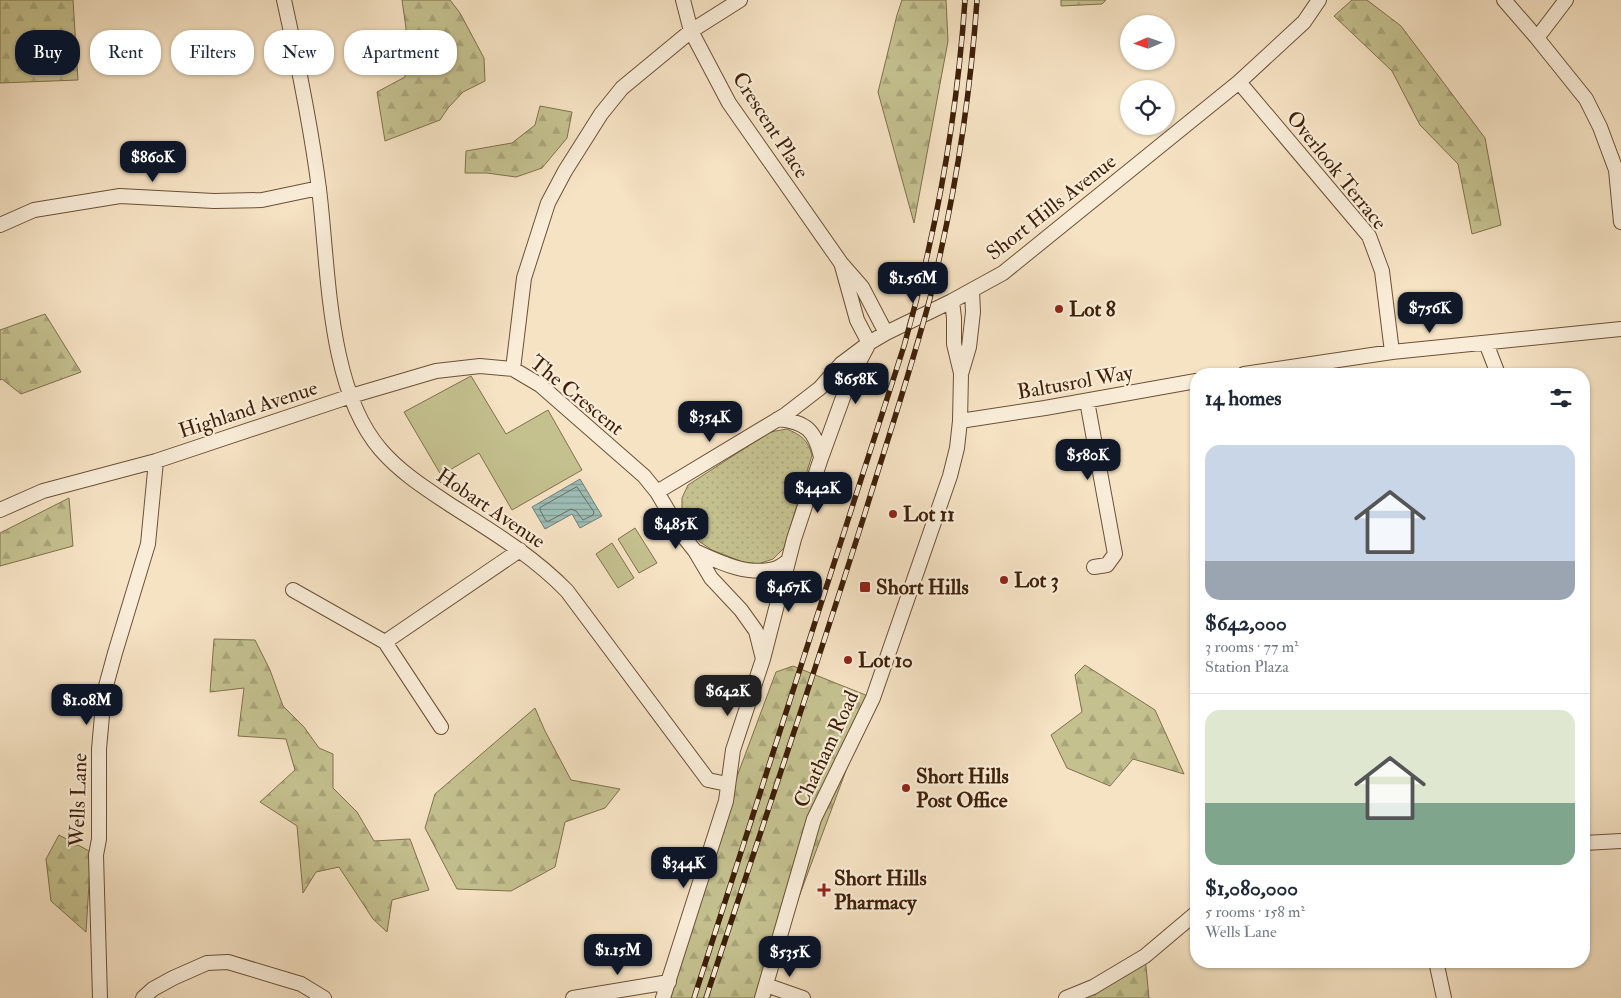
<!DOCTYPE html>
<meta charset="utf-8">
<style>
body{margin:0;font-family:"IM FELL Double Pica",serif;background:#f2f2f3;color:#1f2937;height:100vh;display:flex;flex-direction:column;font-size:19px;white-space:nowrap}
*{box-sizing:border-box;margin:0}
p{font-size:16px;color:#747a83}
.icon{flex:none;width:28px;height:28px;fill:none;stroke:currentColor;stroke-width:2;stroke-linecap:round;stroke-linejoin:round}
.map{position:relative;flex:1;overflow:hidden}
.sheet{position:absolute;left:1190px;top:368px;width:400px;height:600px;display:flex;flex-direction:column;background:#fff;border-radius:20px;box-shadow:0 1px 4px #0004}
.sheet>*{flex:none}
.guide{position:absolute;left:15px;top:30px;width:475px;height:45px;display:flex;gap:10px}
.needle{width:32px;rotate:268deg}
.fabs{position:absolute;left:1120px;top:15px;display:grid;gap:10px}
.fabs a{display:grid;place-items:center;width:55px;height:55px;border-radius:50%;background:#fff;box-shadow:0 1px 4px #0004;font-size:25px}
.price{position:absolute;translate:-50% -42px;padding:0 11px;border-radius:10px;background:#111827;color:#fff;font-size:16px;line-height:32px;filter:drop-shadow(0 1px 2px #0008)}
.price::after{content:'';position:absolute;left:50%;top:30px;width:15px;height:11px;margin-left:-8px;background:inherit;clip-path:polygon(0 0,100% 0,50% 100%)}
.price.active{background:#222;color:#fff}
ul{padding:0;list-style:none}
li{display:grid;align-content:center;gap:10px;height:265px;padding:0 15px}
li+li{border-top:1px solid #e0e1e3}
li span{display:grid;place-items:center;height:155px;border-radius:15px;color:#555}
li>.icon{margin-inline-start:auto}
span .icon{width:90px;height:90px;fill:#fffc;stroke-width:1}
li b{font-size:21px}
h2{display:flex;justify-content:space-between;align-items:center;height:60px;padding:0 15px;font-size:21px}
.pill{padding:0 18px;border-radius:20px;background:#fff;box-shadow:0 1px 4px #0004;font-size:18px;line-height:45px}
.pill.active{background:#111827;color:#fff}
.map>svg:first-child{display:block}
.grass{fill:url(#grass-dots);stroke:#81704c}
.forest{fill:url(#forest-firs);stroke:#81704c}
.garden{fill:#c4c18f;stroke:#81704c}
.water{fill:url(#water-rules);stroke:#777e71}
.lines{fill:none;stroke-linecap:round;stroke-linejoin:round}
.shore{stroke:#6e6e60;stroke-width:1}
.street-casing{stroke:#6c5037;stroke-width:16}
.street{stroke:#f9edd9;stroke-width:14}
.rail-casing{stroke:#3e1f08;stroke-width:5.5}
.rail{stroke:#f9edd9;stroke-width:4;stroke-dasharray:11;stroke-linecap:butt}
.poi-dot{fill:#8f2418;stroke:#f9edd9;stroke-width:2}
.labels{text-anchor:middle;stroke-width:4.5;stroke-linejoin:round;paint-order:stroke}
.street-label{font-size:21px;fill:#3e1f08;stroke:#f9edd9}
.poi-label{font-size:21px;font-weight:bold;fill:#3e1f08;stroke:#f9edd9;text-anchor:start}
</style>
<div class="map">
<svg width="1621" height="998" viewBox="0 0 1621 998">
<defs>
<pattern id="grass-dots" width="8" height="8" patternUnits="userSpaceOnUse" patternTransform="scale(1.25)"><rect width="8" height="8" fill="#c4c18f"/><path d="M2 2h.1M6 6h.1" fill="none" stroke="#a9a57a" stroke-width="1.8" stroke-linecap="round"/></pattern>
<pattern id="forest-firs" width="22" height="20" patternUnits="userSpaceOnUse" patternTransform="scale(1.25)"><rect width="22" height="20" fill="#c4c18f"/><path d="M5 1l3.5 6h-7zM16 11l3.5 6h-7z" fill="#a9a57a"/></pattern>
<pattern id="water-rules" width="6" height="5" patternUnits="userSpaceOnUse" patternTransform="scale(1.25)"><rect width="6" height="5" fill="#9dbeb7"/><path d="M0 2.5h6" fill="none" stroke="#819a93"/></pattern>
</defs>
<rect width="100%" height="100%" fill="#f6e3c4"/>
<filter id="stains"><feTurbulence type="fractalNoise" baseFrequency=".004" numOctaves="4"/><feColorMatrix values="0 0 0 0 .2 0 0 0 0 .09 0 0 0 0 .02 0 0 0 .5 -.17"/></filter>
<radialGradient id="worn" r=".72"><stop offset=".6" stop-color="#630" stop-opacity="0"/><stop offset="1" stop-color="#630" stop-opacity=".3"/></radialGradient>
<path class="grass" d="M787 429C801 435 808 440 812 455L784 548 773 559 758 564 743 562 712 550 700 542 695 535 682 510V498L688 485 770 432Z"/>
<path class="forest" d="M0 0H73L78 80 0 83Z
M402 0H450L460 13 484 58 485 81 463 92 448 108 440 120 385 141 377 92 405 77 406 28Z
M902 0H946L948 41 914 223 878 92 897 15Z
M1061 0H1106L1102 4 1061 6Z
M1352 0H1367L1401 26 1485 138 1501 225 1472 234 1458 164 1420 125 1392 71 1334 16Z
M540 106 572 112 567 138 542 168 516 177 487 173H465L466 151 512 143 535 125Z
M45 314 81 372 21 394 2 379 0 380V330Z
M69 498 73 546 0 566V533Z
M214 639 255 640 270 670 283 706 304 727 319 748 333 754V788L357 812 374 841 410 839 429 890 392 900 387 932 373 919 339 867 316 872 303 893 297 826 260 802 295 770 286 739 238 736 244 688 210 692Z
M1085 665 1155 710 1184 774 1133 759 1110 786 1067 768 1051 735 1082 712 1075 675Z
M793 666 873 698 787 929 766 998H658L726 806 776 672Z
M535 708 545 731 571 780 620 789 605 808 565 822 555 867 511 891 457 889 425 828 435 794Z
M59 835 91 852 86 932 51 901 46 859Z
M1145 956 1149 998H1066Z"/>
<path class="garden" d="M471 376 506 434 548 410 582 470 512 510 479 453 441 475 404 412Z
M635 528 657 563 639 573 618 539Z
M612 543 634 578 618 588 596 554Z"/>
<path class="water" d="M580 479 602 516 580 528 572 514 545 529 532 507Z"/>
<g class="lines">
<path class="shore" d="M577 487 594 512 593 515 583 520 576 511 571 509 549 521H546L540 510V508Z"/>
<g class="street-casing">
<path id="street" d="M284 0C298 63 311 126 319 189 329 269 327 388 381 450 400 472 425 488 449 504 491 531 532 555 567 591L708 780 727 784
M683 0 691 31 729 103 841 263 862 287 886 333
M1504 0 1537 38 1586 99 1600 127 1616 170 1621 222
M1537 38 1566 0
M1239 82 1369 236 1382 271 1392 352
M0 225 34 210 120 196 214 201 262 200 319 188
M842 266 857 320 869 343
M952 301 954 318V344L961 373
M1486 343 1498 374
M513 369 524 278 548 203 565 171 601 114 622 88 691 31 740 0
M1244 374 1392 352 1621 329
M1087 401 1115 554 1107 565 1094 567
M778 419C806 422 815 430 821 457
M960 421 1045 408 1196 381
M657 492 785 415 820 388 841 364 869 343 886 333 952 301 1003 273 1239 82 1304 22 1319 0
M0 510 43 491 156 461 351 396 436 371 480 366 513 369 540 385 644 476 657 492 683 536 695 551 711 578 741 610 756 631 763 659
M695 551C719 562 747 576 774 569 779 568 784 564 788 561
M293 590 385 642 441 727
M385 642 520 550
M1584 843 1621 841
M1436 961 1444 998
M766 985 803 998
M100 998 96 855 99 839V749L104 693 115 653 148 544 156 461
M143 998 153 989 173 978 207 963 228 962 301 984 324 998
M573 998 669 982
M663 998 726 801 733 750 763 659 794 539 821 458 849 381 867 347
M762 998 814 819 873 698 950 476 957 448 960 421 961 374 969 347 973 312 972 290
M1066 998 1093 987 1145 956 1196 913"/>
</g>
<use href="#street" class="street"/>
<g class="rail-casing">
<path id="rail" d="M694 998 904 346C936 234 957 117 965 0
M706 998C759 836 814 675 865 513 887 441 911 370 930 298 954 201 970 100 977 0"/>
</g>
<use href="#rail" class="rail"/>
</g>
<g class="poi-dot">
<circle cx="1059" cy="309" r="5"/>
<circle cx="893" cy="514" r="5"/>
<circle cx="1004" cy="580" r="5"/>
<rect x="859" y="581" width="12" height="12" rx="2.5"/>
<circle cx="848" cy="660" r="5"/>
<circle cx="906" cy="788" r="5"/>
<path d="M821.5 882.5h5v5h5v5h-5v5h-5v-5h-5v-5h5z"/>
</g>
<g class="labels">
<g class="street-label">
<text transform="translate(771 125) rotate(57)" y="7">Crescent Place</text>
<text transform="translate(1337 170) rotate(51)" y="7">Overlook Terrace</text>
<text transform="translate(1051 207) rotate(-38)" y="7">Short Hills Avenue</text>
<text transform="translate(1075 382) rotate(-10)" y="7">Baltusrol Way</text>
<text transform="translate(577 395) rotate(39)" y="7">The Crescent</text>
<text transform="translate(248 409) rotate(-18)" y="7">Highland Avenue</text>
<text transform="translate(491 508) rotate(34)" y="7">Hobart Avenue</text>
<text transform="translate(826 749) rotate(-65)" y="7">Chatham Road</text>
<text transform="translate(78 800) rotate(-88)" y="7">Wells Lane</text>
</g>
<g class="poi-label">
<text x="1069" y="316">Lot 8</text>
<text x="903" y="521">Lot 11</text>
<text x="1014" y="587">Lot 3</text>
<text x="876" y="594">Short Hills</text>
<text x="858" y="667">Lot 10</text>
<text x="916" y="783">Short Hills<tspan x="916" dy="24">Post Office</tspan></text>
<text x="834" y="885">Short Hills<tspan x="834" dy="24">Pharmacy</tspan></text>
</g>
</g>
<rect width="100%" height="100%" filter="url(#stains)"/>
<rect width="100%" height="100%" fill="url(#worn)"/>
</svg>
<div class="fabs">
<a><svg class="needle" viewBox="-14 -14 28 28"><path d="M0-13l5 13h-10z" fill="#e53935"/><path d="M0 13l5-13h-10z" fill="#747a83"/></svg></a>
<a><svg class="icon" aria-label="locate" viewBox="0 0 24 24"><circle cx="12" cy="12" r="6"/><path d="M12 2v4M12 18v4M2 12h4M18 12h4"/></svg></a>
</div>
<b class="price" style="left:153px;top:183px">$860K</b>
<b class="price" style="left:913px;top:304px">$1.56M</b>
<b class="price" style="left:1430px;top:334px">$756K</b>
<b class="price" style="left:856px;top:405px">$658K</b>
<b class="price" style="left:710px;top:443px">$354K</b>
<b class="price" style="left:1088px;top:481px">$580K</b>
<b class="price" style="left:818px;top:514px">$442K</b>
<b class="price" style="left:676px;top:550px">$485K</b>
<b class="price" style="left:789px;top:613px">$467K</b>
<b class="price active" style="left:728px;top:717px">$642K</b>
<b class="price" style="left:87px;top:726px">$1.08M</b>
<b class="price" style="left:684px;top:889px">$344K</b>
<b class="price" style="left:618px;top:976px">$1.15M</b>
<b class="price" style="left:790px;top:978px">$535K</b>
<div class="guide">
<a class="pill active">Buy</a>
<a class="pill">Rent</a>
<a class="pill">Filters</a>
<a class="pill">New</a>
<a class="pill">Apartment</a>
</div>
<section class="sheet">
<h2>14 homes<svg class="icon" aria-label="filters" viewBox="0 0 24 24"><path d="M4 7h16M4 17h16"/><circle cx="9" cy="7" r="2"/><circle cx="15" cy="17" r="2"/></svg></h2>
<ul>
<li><span style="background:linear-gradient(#c9d6e8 75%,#9aa5b1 0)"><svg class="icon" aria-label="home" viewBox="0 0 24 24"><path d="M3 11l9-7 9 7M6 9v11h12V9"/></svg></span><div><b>$642,000</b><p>3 rooms · 77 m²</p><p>Station Plaza</p></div></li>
<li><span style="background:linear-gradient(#dfe7d0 60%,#7fa58c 0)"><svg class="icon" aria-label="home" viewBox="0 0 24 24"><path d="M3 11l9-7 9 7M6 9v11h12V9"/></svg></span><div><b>$1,080,000</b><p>5 rooms · 158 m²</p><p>Wells Lane</p></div></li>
</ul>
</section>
</div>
